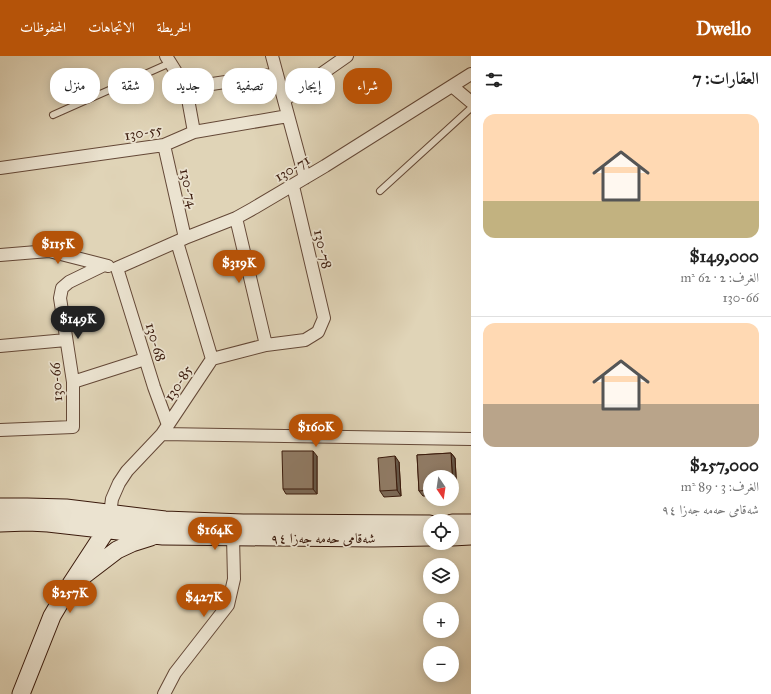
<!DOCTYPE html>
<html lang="ar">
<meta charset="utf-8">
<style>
body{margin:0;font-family:"IM FELL Great Primer",Amiri,serif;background:#f2f2f2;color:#222;direction:rtl;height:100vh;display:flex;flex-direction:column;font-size:15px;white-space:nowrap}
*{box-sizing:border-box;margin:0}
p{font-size:13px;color:#767676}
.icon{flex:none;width:22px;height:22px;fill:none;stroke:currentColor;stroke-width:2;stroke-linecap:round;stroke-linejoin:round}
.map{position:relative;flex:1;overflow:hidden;direction:ltr}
.drawer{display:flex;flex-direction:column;background:#fff;width:300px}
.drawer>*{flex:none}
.top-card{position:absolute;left:12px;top:12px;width:380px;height:36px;direction:rtl;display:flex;gap:8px}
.needle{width:26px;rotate:167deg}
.buttons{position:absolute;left:423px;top:414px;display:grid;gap:8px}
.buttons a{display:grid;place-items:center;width:36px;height:36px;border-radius:50%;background:#fff;box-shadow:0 2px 10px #0003;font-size:20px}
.price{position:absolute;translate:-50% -34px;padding:0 9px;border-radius:14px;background:#b45309;color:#fff;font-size:13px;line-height:26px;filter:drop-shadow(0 1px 2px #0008)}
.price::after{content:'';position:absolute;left:50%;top:24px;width:12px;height:9px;margin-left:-6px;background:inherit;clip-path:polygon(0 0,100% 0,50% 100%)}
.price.current{background:#222;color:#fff}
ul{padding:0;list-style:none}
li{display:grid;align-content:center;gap:8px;height:212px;padding:0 12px}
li+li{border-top:1px solid #e0e0e0}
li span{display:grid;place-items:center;height:124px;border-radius:12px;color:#555}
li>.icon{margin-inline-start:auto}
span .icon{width:72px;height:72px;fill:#fffc;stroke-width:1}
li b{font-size:17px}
h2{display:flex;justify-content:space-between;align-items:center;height:48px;padding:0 12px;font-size:17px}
.chip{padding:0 14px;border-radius:16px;background:#fff;box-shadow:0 2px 10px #0003;font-size:14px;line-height:36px}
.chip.current{background:#b45309;color:#fff}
header{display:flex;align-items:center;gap:24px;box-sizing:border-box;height:56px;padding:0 20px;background:#b45309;color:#fff}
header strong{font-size:19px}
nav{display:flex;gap:22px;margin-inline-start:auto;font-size:14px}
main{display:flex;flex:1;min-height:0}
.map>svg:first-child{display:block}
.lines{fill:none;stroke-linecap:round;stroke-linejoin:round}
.lane-casing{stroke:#644837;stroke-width:8}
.street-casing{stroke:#644837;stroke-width:14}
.secondary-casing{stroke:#3a1a0c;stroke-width:19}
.lane{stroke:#ebe3d0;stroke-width:6}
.street{stroke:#ebe3d0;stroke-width:12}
.secondary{stroke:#ebe3d0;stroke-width:17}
.wall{fill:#7c6a57;stroke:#3a1a0c}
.shaded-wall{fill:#655647;stroke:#3a1a0c}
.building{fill:#907b65;stroke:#3a1a0c}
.labels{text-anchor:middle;stroke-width:3.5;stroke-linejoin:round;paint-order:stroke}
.street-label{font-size:14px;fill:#3a1a0c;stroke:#ebe3d0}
</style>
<header>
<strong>Dwello</strong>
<nav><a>الخريطة</a><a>الاتجاهات</a><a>المحفوظات</a></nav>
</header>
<main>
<section class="drawer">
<h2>العقارات: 7<svg class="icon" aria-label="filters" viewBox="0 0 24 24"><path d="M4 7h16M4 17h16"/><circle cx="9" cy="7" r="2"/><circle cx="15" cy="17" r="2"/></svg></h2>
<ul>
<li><span style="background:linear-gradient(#ffd9b3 70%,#c2b280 0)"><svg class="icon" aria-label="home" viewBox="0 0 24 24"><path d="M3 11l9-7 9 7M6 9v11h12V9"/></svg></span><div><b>$149,000</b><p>الغرف: 2 · 62 m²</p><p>130-66</p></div></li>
<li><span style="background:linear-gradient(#ffd9b3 65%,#b9a48a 0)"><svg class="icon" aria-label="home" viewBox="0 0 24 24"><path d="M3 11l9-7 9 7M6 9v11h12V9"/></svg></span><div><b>$257,000</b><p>الغرف: 3 · 89 m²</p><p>شەقامی حەمە جەزا ٩٤</p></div></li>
</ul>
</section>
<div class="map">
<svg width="471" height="638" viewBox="0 0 471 638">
<rect width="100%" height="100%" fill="#e0d4b7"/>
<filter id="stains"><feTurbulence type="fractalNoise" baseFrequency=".005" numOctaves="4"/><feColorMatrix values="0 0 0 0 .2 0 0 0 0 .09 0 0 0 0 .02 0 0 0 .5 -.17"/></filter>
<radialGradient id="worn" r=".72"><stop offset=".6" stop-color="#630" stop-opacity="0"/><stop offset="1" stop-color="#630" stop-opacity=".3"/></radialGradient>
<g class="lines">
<g class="lane-casing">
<path id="lane" d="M53 59 170 7
M380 135 471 52"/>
</g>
<g class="street-casing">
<path id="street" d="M166 0 186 32 194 76
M272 0 305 122
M452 30 471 46
M186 32 277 18
M284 44 347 0
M164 89 185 182
M0 112 164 89 194 76 288 60
M236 162 266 289
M177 186 212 303
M0 199 49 195 108 210
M117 212 185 182 236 162 254 152 325 110 471 18
M117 212 154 331 168 369
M0 290 66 284
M73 326 145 303
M0 374 73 371V326L60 242 62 232 69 226 104 209
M162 378 471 383
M109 465 112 443 119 427 127 415 162 378 212 303 266 289 305 284 318 276 324 262 293 130
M164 638 175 617 228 549 234 523 233 481"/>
</g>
<g class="secondary-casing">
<path id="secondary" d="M0 451H27L66 452 165 464 243 467 430 468
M0 467 28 466 48 467 163 480 374 482 430 481
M452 467H471
M452 481 471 480
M79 523 117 494 132 487 151 481
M21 638 52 560 71 528 107 473"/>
</g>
<use href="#lane" class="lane"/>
<use href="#street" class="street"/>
<use href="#secondary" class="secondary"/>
</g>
<path class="wall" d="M451 397 455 402 457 438H452V421H430V440H423L419 435 417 399Z
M317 400V438H286L283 433Z
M399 406 401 440 384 441 380 435Z"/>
<path class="shaded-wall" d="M313 395 317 400V438L313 433Z
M451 397 455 402 457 438 453 432Z
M395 400 399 406 401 440 397 434Z"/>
<path class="building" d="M282 395H313V433H283Z
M451 397 453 432 452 433V421H430V434L419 435 417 399Z
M395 400 397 434 380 435 378 402Z"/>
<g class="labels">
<g class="street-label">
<text transform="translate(143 76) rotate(-10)" y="5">130-55</text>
<text transform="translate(292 112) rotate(-31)" y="5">130-71</text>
<text transform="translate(189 132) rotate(77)" y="5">130-74</text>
<text transform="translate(323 193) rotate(77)" y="5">130-78</text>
<text transform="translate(156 286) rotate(73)" y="5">130-68</text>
<text transform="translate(56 326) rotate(-94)" y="5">130-66</text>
<text transform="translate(178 327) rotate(-57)" y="5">130-85</text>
<text x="323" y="487">شەقامی حەمە جەزا ٩٤</text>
</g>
</g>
<rect width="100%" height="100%" filter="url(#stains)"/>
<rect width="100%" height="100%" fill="url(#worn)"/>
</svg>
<div class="buttons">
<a><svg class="needle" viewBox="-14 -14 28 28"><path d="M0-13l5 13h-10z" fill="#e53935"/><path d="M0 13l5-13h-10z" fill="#767676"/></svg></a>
<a><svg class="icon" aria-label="locate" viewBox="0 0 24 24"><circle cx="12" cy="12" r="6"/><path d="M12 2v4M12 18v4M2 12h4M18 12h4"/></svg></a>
<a><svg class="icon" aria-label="layers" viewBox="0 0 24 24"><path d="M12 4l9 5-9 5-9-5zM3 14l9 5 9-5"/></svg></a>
<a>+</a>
<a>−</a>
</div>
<b class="price" style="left:58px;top:209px">$115K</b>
<b class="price" style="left:239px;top:228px">$319K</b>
<b class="price current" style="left:78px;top:284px">$149K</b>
<b class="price" style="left:316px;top:392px">$160K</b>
<b class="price" style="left:215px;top:495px">$164K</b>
<b class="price" style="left:70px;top:558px">$257K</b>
<b class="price" style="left:204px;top:562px">$427K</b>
<div class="top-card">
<a class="chip current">شراء</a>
<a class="chip">إيجار</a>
<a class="chip">تصفية</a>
<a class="chip">جديد</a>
<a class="chip">شقة</a>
<a class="chip">منزل</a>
</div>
</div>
</main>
